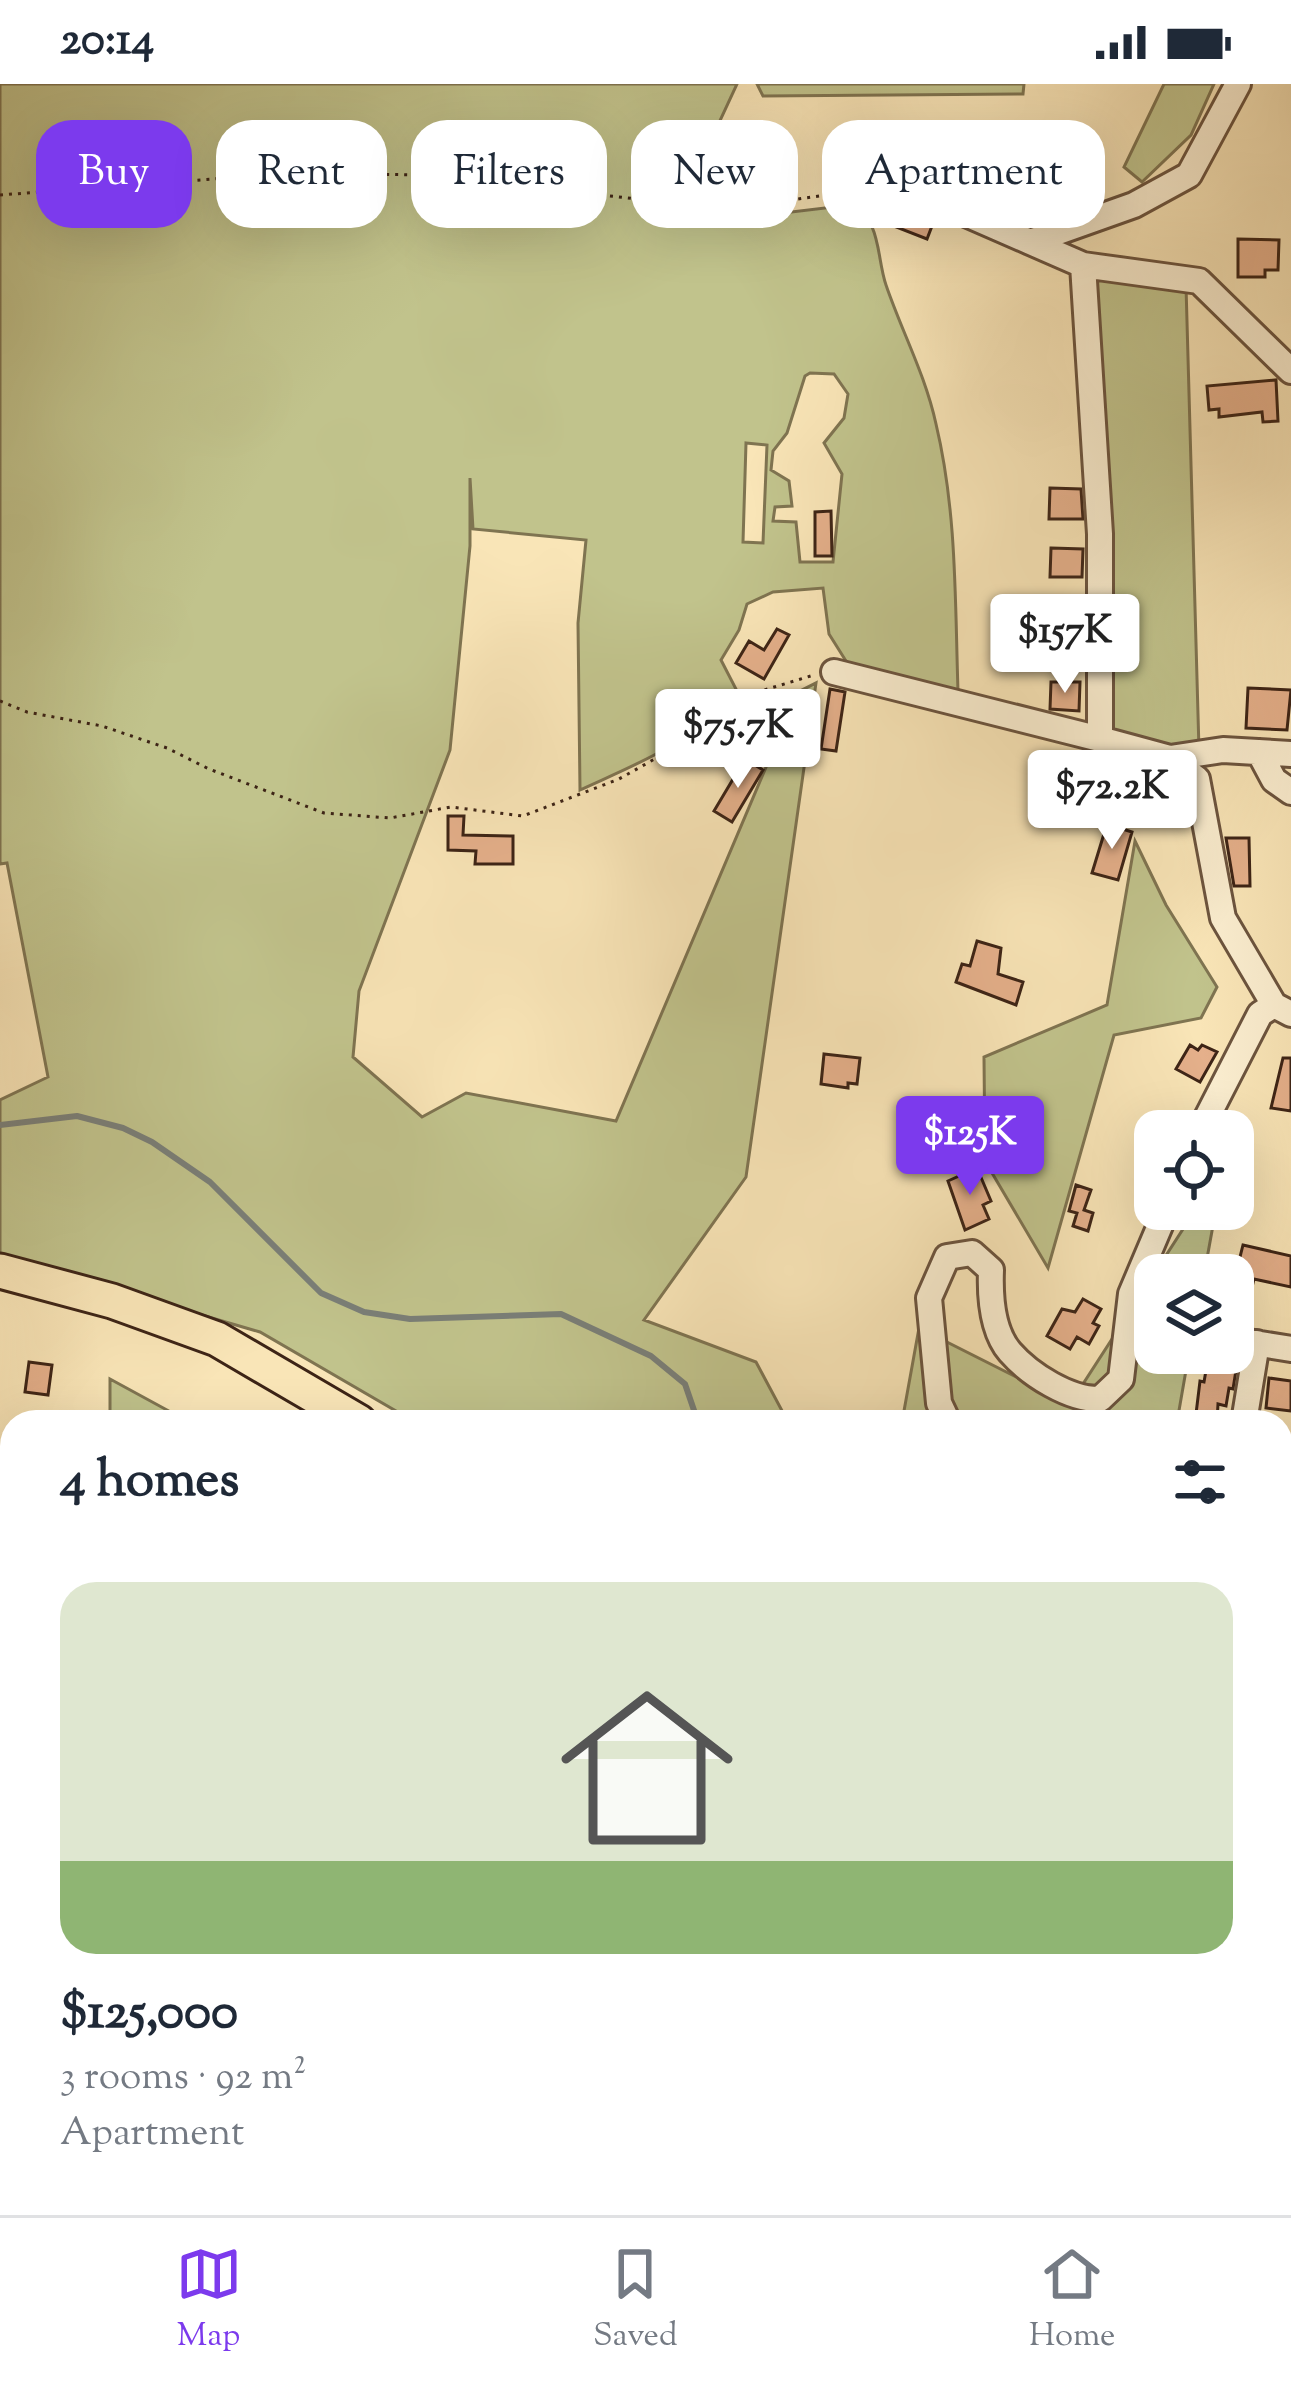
<!DOCTYPE html>
<meta charset="utf-8">
<style>
body{margin:0;font-family:"Sorts Mill Goudy",serif;background:#f2f2f3;color:#1f2937;height:100vh;display:flex;flex-direction:column;font-size:45px;white-space:nowrap}
*{box-sizing:border-box;margin:0}
p{font-size:39px;color:#747a83}
.icon{flex:none;width:66px;height:66px;fill:none;stroke:currentColor;stroke-width:2;stroke-linecap:round;stroke-linejoin:round}
.map{position:relative;flex:1;overflow:hidden}
.details{position:absolute;left:0px;top:1326px;width:1293px;height:807px;display:flex;flex-direction:column;background:#fff;border-radius:36px 36px 0 0;box-shadow:0 12px 48px #0002}
.details>*{flex:none}
.guide{position:absolute;left:36px;top:36px;width:1221px;height:108px;display:flex;gap:24px}
.buttons{position:absolute;left:1134px;top:1026px;display:grid;gap:24px}
.buttons a{display:grid;place-items:center;width:120px;height:120px;border-radius:24px;background:#fff;box-shadow:0 12px 48px #0002;font-size:60px}
.price{position:absolute;translate:-50% -102px;padding:0 27px;border-radius:12px;background:#fff;color:#222;font-size:39px;line-height:78px;filter:drop-shadow(0 3px 6px #0008)}
.price::after{content:'';position:absolute;left:50%;top:72px;width:36px;height:27px;margin-left:-18px;background:inherit;clip-path:polygon(0 0,100% 0,50% 100%)}
.price.active{background:#7c3aed;color:#fff}
ul{padding:0;list-style:none}
li{display:grid;align-content:center;gap:24px;height:636px;padding:0 60px}
li+li{border-top:3px solid #e0e1e3}
li span{display:grid;place-items:center;height:372px;border-radius:36px;color:#555}
li>.icon{margin-inline-start:auto}
span .icon{width:216px;height:216px;fill:#fffc;stroke-width:1}
li b{font-size:51px}
h2{display:flex;justify-content:space-between;align-items:center;height:144px;padding:0 60px;font-size:51px}
.tag{padding:0 42px;border-radius:36px;background:#fff;box-shadow:0 12px 48px #0002;font-size:42px;line-height:108px}
.tag.active{background:#7c3aed;color:#fff}
.status{display:flex;justify-content:space-between;align-items:center;height:84px;padding:0 60px;background:#fff;direction:ltr}
.status svg{height:33px;fill:currentColor}
.tabs{display:flex;justify-content:space-around;align-items:center;height:168px;border-top:3px solid #e0e1e3;background:#fff;font-size:33px;color:#747a83}
.tabs a{display:grid;justify-items:center;gap:6px}
.tabs .active{color:#7c3aed}
.map>svg:first-child{display:block}
.green{fill:#c1c38c;stroke:#7f7451;stroke-width:3;fill-rule:evenodd}
.lines{fill:none;stroke-linecap:round;stroke-linejoin:round}
.stream{stroke:#7a7f78;stroke-width:6}
.building{fill:#e5b08b;stroke:#3d2416;stroke-width:3}
.minor-casing{stroke:#6c543e;stroke-width:30}
.major-casing{stroke:#3d2416;stroke-width:39}
.path{stroke:#3d2416;stroke-width:3;stroke-dasharray:3 6;stroke-linecap:butt}
.minor{stroke:#fbeed0;stroke-width:24}
.major{stroke:#f9e5b7;stroke-width:33}
</style>
<div class="status"><b>20:14</b><svg viewBox="0 0 49 12"><path d="M0 12V9h3v3zM5 12V6h3v6zM10 12V3h3v9zM15 12V0h3v12zM26 1h20v11H26zM47 4h2v5h-2z"/></svg></div>
<div class="map">
<svg width="1291" height="2131" viewBox="0 0 1291 2131">
<rect width="100%" height="100%" fill="#f9e5b7"/>
<filter id="stains"><feTurbulence type="fractalNoise" baseFrequency=".00167" numOctaves="4"/><feColorMatrix values="0 0 0 0 .2 0 0 0 0 .09 0 0 0 0 .02 0 0 0 .5 -.17"/></filter>
<radialGradient id="worn" r=".72"><stop offset=".6" stop-color="#630" stop-opacity="0"/><stop offset="1" stop-color="#630" stop-opacity=".3"/></radialGradient>
<path class="green" d="M0 0H737L691 99V110L639 128 742 134 850 121C882 135 876 172 886 201 902 248 925 290 936 340 957 428 955 518 958 607L851 585 829 550 823 504 773 508 747 520 739 546 721 576 737 607C698 657 636 680 580 706L578 539 586 456 473 445 470 394V462L450 666 359 907 353 973 422 1033 466 1009 616 1037 772 669 719 648 816 599 746 1093 644 1236 756 1278 788 1338H415L260 1248 0 1172V1016L48 993 7 779 0 780ZM810 289 834 290 848 310 844 334 824 359 842 390 833 478H800L796 438 773 437 775 423 792 422 789 397 771 386 773 367 787 349 805 292ZM746 359 767 361 763 459 743 458Z
M757 0H1024L1023 10 763 12Z
M1164 0H1214L1191 51 1142 98 1124 83Z
M1095 196 1186 202 1199 666 1171 669 1108 643Z
M1135 757 1166 821 1217 903 1201 934 1114 951 1048 1184 985 1077 984 973 1107 921Z
M1196 1125H1216L1204 1191H1155V1269H1189L1177 1338H902L919 1244 1070 1320Z
M110 1295 189 1338H110Z
M12 1450V1960H4L0 1970V1452Z
M1281 1798 1291 1800V2131H671L727 2121H1281Z
M0 2064 12 2065V2121H222L224 2131H0Z"/>
<g class="lines">
<path class="stream" d="M0 1041 77 1032 123 1044 152 1058 210 1098 321 1209 364 1228 410 1235 561 1230 651 1272 685 1300 698 1338
M1281 1680 1291 1684"/>
</g>
<path class="building" d="M769 61 772 104 720 108 718 91 735 89 733 64Z
M904 122 935 134 927 155 896 143Z
M1238 155 1279 156 1278 186H1265V193H1238Z
M1276 296 1278 337 1263 338 1262 328 1219 333V325L1209 326 1207 302Z
M1050 404 1081 405 1083 435H1049Z
M831 427 832 472H815V428Z
M1051 464 1083 465 1082 493H1050Z
M1049 521 1081 523 1080 550 1049 549Z
M777 545 789 551 764 595 736 579 749 557 764 566Z
M1051 598H1080L1079 627 1050 625Z
M1248 604 1291 606 1287 646 1246 644Z
M830 605 845 608 836 667 821 665Z
M745 675 763 686 732 738 714 727Z
M448 732H464L463 751 513 752V780H475L476 767 448 766Z
M1107 740 1132 748 1118 796 1092 789Z
M1226 754H1249L1250 802H1234Z
M977 857 1001 864 998 890 1023 898 1016 921 956 898 962 880 970 882Z
M1190 961 1198 966 1202 961 1217 968 1200 998 1176 985Z
M824 970 860 974 857 1000 848 999V1004L821 1000Z
M1283 974H1291V1027L1271 1024Z
M977 1084 991 1117 983 1121 989 1135 965 1146 948 1097Z
M1076 1101 1091 1106 1084 1126 1093 1129 1088 1147 1073 1142 1077 1129 1069 1127Z
M1243 1161 1291 1172V1203L1254 1195 1243 1240H1233V1201Z
M1083 1215 1101 1225 1093 1239 1099 1242 1089 1260 1077 1253 1070 1265 1047 1252 1062 1225 1075 1228Z
M1208 1275 1237 1280 1233 1305 1229 1304 1226 1322 1218 1320 1217 1338H1195L1200 1297 1204 1298Z
M29 1278 52 1281 48 1311 25 1308Z
M1269 1294 1291 1297V1327L1266 1324Z"/>
<g class="lines">
<g class="minor-casing">
<path id="minor" d="M866 106 902 102 1083 181 1199 197 1291 287
M1030 158 1134 121 1189 91 1238 0
M1083 181 1100 450V655L1170 674 1197 695 1223 834 1274 921 1291 930
M834 588 1100 655
M1259 668 1274 696 1291 708
M1170 674 1223 666 1291 670
M1200 1047 1260 930 1274 921
M1236 1256 1291 1265
M948 1338 939 1319 929 1214 947 1173 972 1169 991 1186C990 1211 992 1247 1010 1268 1030 1291 1070 1316 1100 1315L1121 1295 1131 1210 1167 1125
M1244 1338 1257 1259"/>
</g>
<g class="major-casing">
<path id="major" d="M0 1187 112 1217 217 1255 359 1338
M1281 1761 1291 1764"/>
</g>
<path class="path" d="M0 111 293 89 424 91 681 120 770 119 847 108
M0 617 27 628 102 642 167 664 209 685 324 729 390 734 451 723 523 732 619 695 724 636 761 607 814 591
M1281 1526 1291 1546
M1281 1941H1291
M762 2121 799 2131
M574 2131 677 2121
M808 2131 1002 2121"/>
<use href="#minor" class="minor"/>
<use href="#major" class="major"/>
</g>
<rect width="100%" height="100%" filter="url(#stains)"/>
<rect width="100%" height="100%" fill="url(#worn)"/>
</svg>
<div class="buttons">
<a><svg class="icon" aria-label="locate" viewBox="0 0 24 24"><circle cx="12" cy="12" r="6"/><path d="M12 2v4M12 18v4M2 12h4M18 12h4"/></svg></a>
<a><svg class="icon" aria-label="layers" viewBox="0 0 24 24"><path d="M12 4l9 5-9 5-9-5zM3 14l9 5 9-5"/></svg></a>
</div>
<b class="price" style="left:1065px;top:612px">$157K</b>
<b class="price" style="left:738px;top:707px">$75.7K</b>
<b class="price" style="left:1112px;top:768px">$72.2K</b>
<b class="price active" style="left:970px;top:1114px">$125K</b>
<div class="guide">
<a class="tag active">Buy</a>
<a class="tag">Rent</a>
<a class="tag">Filters</a>
<a class="tag">New</a>
<a class="tag">Apartment</a>
</div>
<section class="details">
<h2>4 homes<svg class="icon" aria-label="filters" viewBox="0 0 24 24"><path d="M4 7h16M4 17h16"/><circle cx="9" cy="7" r="2"/><circle cx="15" cy="17" r="2"/></svg></h2>
<ul>
<li><span style="background:linear-gradient(#dfe7d0 75%,#8fb573 0)"><svg class="icon" aria-label="home" viewBox="0 0 24 24"><path d="M3 11l9-7 9 7M6 9v11h12V9"/></svg></span><div><b>$125,000</b><p>3 rooms · 92 m²</p><p>Apartment</p></div></li>
</ul>
</section>
</div>
<nav class="tabs">
<a class="active"><svg class="icon" aria-label="map" viewBox="0 0 24 24"><path d="M3 6l6-2 6 2 6-2v14l-6 2-6-2-6 2zM9 4v14M15 6v14"/></svg>Map</a>
<a><svg class="icon" aria-label="saved" viewBox="0 0 24 24"><path d="M7 4h10v16l-5-4-5 4z"/></svg>Saved</a>
<a><svg class="icon" aria-label="home" viewBox="0 0 24 24"><path d="M3 11l9-7 9 7M6 9v11h12V9"/></svg>Home</a>
</nav>
